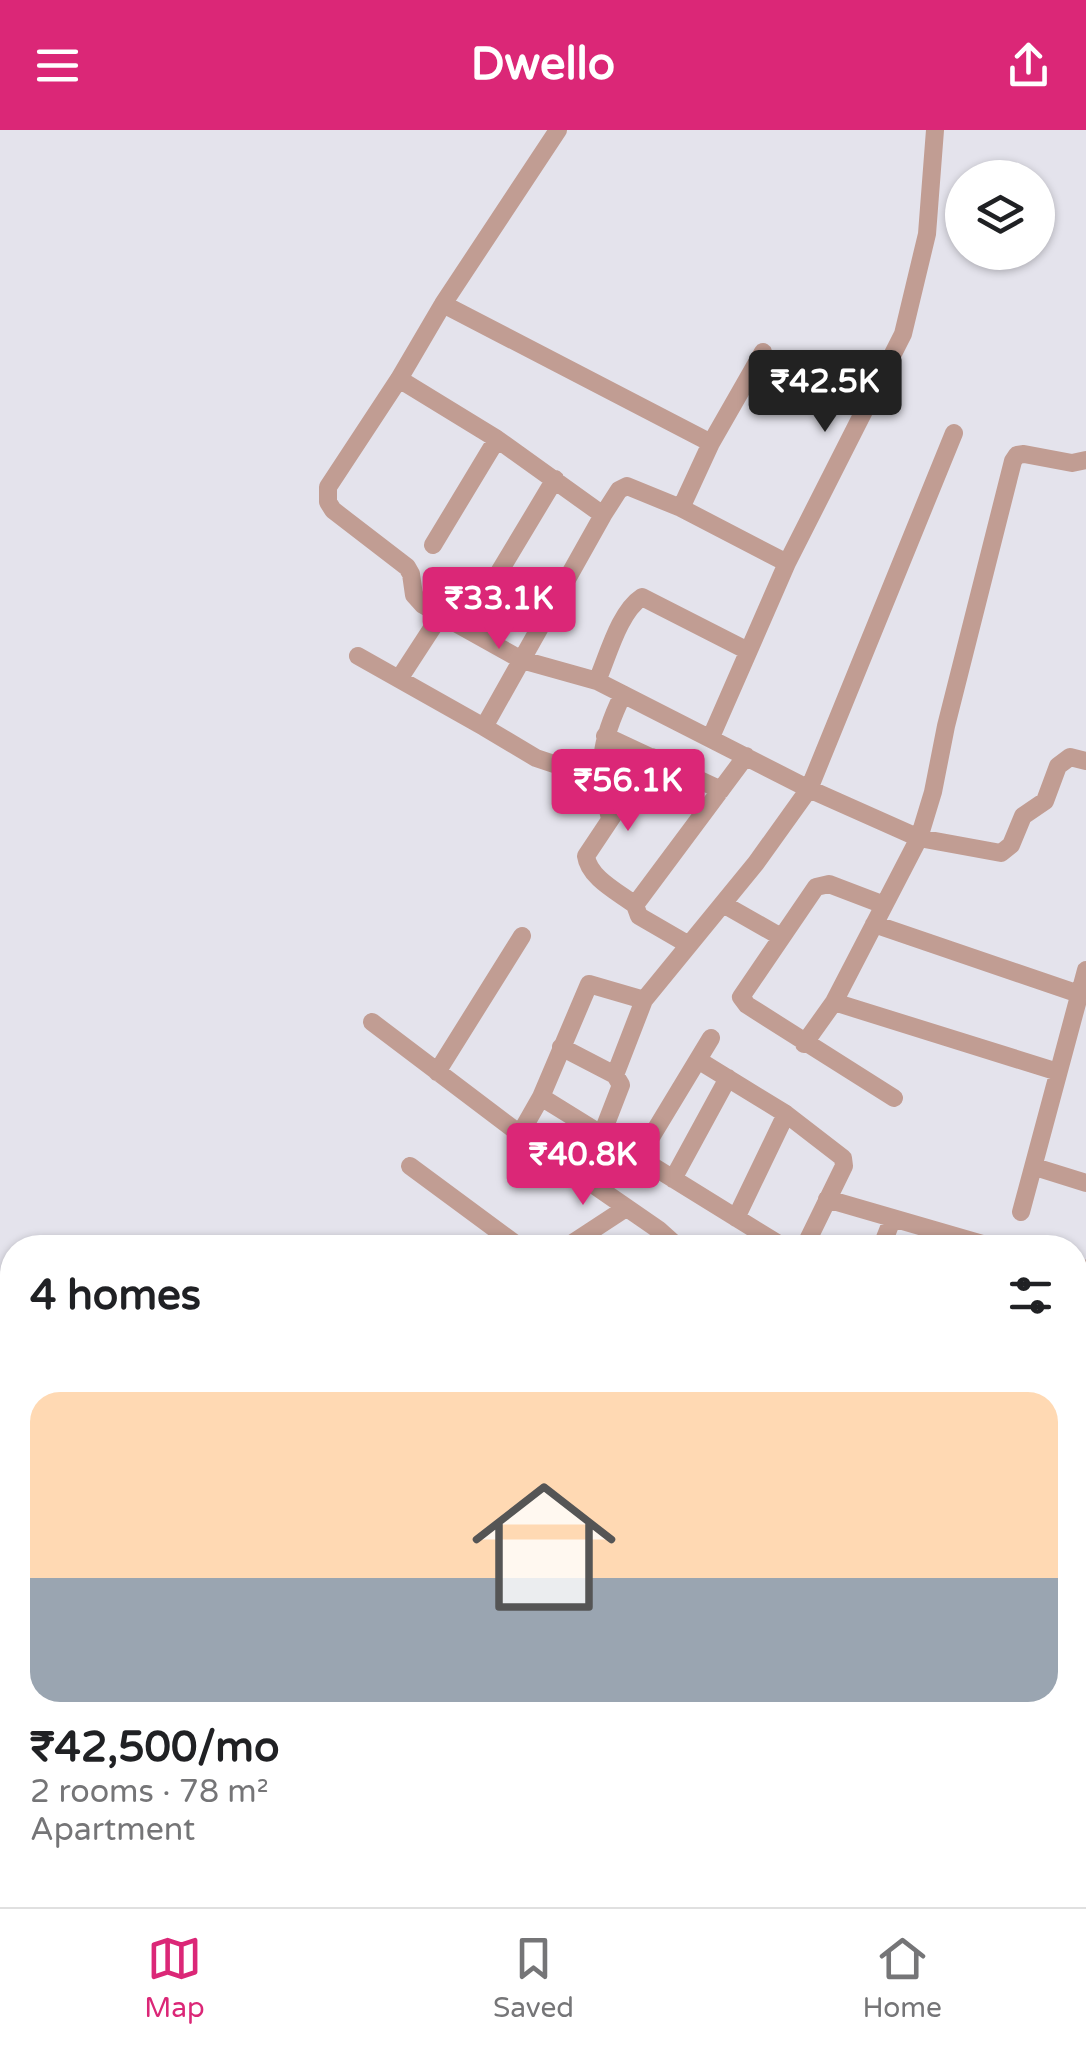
<!DOCTYPE html>
<meta charset="utf-8">
<style>
body{margin:0;font-family:"Varela Round",sans-serif;background:#f2f2f2;color:#202124;height:100vh;display:flex;flex-direction:column;font-size:38px;white-space:nowrap}
*{box-sizing:border-box;margin:0}
p{font-size:32px;color:#757577}
.icon{flex:none;width:55px;height:55px;fill:none;stroke:currentColor;stroke-width:2;stroke-linecap:round;stroke-linejoin:round}
.map{position:relative;flex:1;overflow:hidden}
.sheet{position:absolute;left:0px;top:1105px;width:1088px;height:672px;display:flex;flex-direction:column;background:#fff;border-radius:40px 40px 0 0;box-shadow:0 2px 8px #0004}
.sheet>*{flex:none}
.fabs{position:absolute;left:945px;top:30px;display:grid;gap:20px}
.fabs a{display:grid;place-items:center;width:110px;height:110px;border-radius:50%;background:#fff;box-shadow:0 2px 8px #0004;font-size:50px}
.price{position:absolute;translate:-50% -85px;padding:0 22px;border-radius:10px;background:#db2777;color:#fff;font-size:32px;line-height:65px;filter:drop-shadow(0 2px 5px #0008)}
.price::after{content:'';position:absolute;left:50%;top:60px;width:30px;height:22px;margin-left:-15px;background:inherit;clip-path:polygon(0 0,100% 0,50% 100%)}
.price.active{background:#222;color:#fff}
ul{padding:0;list-style:none}
li{display:grid;align-content:center;gap:20px;height:530px;padding:0 30px}
li+li{border-top:2px solid #e0e0e0}
li span{display:grid;place-items:center;height:310px;border-radius:30px;color:#555}
li>.icon{margin-inline-start:auto}
span .icon{width:180px;height:180px;fill:#fffc;stroke-width:1}
li b{font-size:42px}
h2{display:flex;justify-content:space-between;align-items:center;height:120px;padding:0 30px;font-size:42px}
header{display:flex;justify-content:space-between;align-items:center;height:130px;padding:0 30px;background:#db2777;color:#fff;font-size:45px;font-weight:700}
.dock{display:flex;justify-content:space-around;align-items:center;height:140px;border-top:2px solid #e0e0e0;background:#fff;font-size:28px;color:#757577}
.dock a{display:grid;justify-items:center;gap:5px}
.dock .active{color:#db2777}
.map>svg:first-child{display:block}
.lines{fill:none;stroke-linecap:round;stroke-linejoin:round}
.minor{stroke:#c19d93;stroke-width:18}
</style>
<header><svg class="icon" aria-label="menu" viewBox="0 0 24 24"><path d="M4 6h16M4 12h16M4 18h16"/></svg>Dwello<svg class="icon" aria-label="share" viewBox="0 0 24 24"><path d="M12 15V3M7 8l5-5 5 5M5 13v7h14v-7"/></svg></header>
<div class="map">
<svg width="1086" height="1777" viewBox="0 0 1086 1777">
<rect width="100%" height="100%" fill="#e4e3ec"/>
<g class="lines">
<path class="minor" d="M558 0 443 174 399 249 328 357V372L333 380 407 437 411 444 414 465 423 475 522 530 597 551 809 659 919 708 1001 723 1011 715 1023 686 1045 671 1058 636 1070 627 1086 631
M443 174 711 313 681 378
M399 249 497 309 603 385
M711 313 763 222
M433 415 497 309
M489 459 555 349
M358 526 484 597 603 385 619 360 627 356 681 378 787 433
M399 549 440 486
M597 551C608 526 619 482 642 467L746 520
M484 597 536 628 602 650
M605 606 721 660
M711 607 787 433 903 204 927 104 935 0
M610 689C597 635 599 614 623 564
M723 774 781 807
M635 775C618 762 589 748 586 726L652 627
M884 775 829 754 816 757 741 867 747 875 894 968
M874 794 1079 864
M689 815 639 786 635 775 746 626
M372 892 520 1004 659 1100 658 1118
M804 914 834 872
M561 917 615 945
M698 930 786 984 843 1028 844 1036 804 1118
M437 942 522 806
M1058 942 834 872 919 708 933 662 946 596 1013 331 1017 325 1024 324 1072 333 1086 330
M541 967 785 1118
M520 1004 541 967 589 854 644 870
M602 1004 621 955 615 945 644 870 756 733 809 659 954 303
M639 1027 711 908
M410 1036 521 1118
M1035 1037 1086 1053
M673 1049 728 948
M827 1069 996 1118
M1021 1082 1086 840
M736 1088 786 984
M659 1100 679 1118
M565 1118 626 1078
M881 1118 892 1090
M1075 1136 1086 1139
M1080 1258 1086 1247
M0 1358H12
M1075 1461H1086
M1075 1608 1086 1602
M1075 1714 1086 1709
M430 1765 438 1777
M579 1765 580 1777
M827 1765 830 1777
M948 1774 968 1765
M641 1777V1765"/>
</g>
</svg>
<div class="fabs">
<a><svg class="icon" aria-label="layers" viewBox="0 0 24 24"><path d="M12 4l9 5-9 5-9-5zM3 14l9 5 9-5"/></svg></a>
</div>
<b class="price active" style="left:825px;top:305px">₹42.5K</b>
<b class="price" style="left:499px;top:522px">₹33.1K</b>
<b class="price" style="left:628px;top:704px">₹56.1K</b>
<b class="price" style="left:583px;top:1078px">₹40.8K</b>
<section class="sheet">
<h2>4 homes<svg class="icon" aria-label="filters" viewBox="0 0 24 24"><path d="M4 7h16M4 17h16"/><circle cx="9" cy="7" r="2"/><circle cx="15" cy="17" r="2"/></svg></h2>
<ul>
<li><span style="background:linear-gradient(#ffd9b3 60%,#9aa5b1 0)"><svg class="icon" aria-label="home" viewBox="0 0 24 24"><path d="M3 11l9-7 9 7M6 9v11h12V9"/></svg></span><div><b>₹42,500/mo</b><p>2 rooms · 78 m²</p><p>Apartment</p></div></li>
</ul>
</section>
</div>
<nav class="dock">
<a class="active"><svg class="icon" aria-label="map" viewBox="0 0 24 24"><path d="M3 6l6-2 6 2 6-2v14l-6 2-6-2-6 2zM9 4v14M15 6v14"/></svg>Map</a>
<a><svg class="icon" aria-label="saved" viewBox="0 0 24 24"><path d="M7 4h10v16l-5-4-5 4z"/></svg>Saved</a>
<a><svg class="icon" aria-label="home" viewBox="0 0 24 24"><path d="M3 11l9-7 9 7M6 9v11h12V9"/></svg>Home</a>
</nav>
